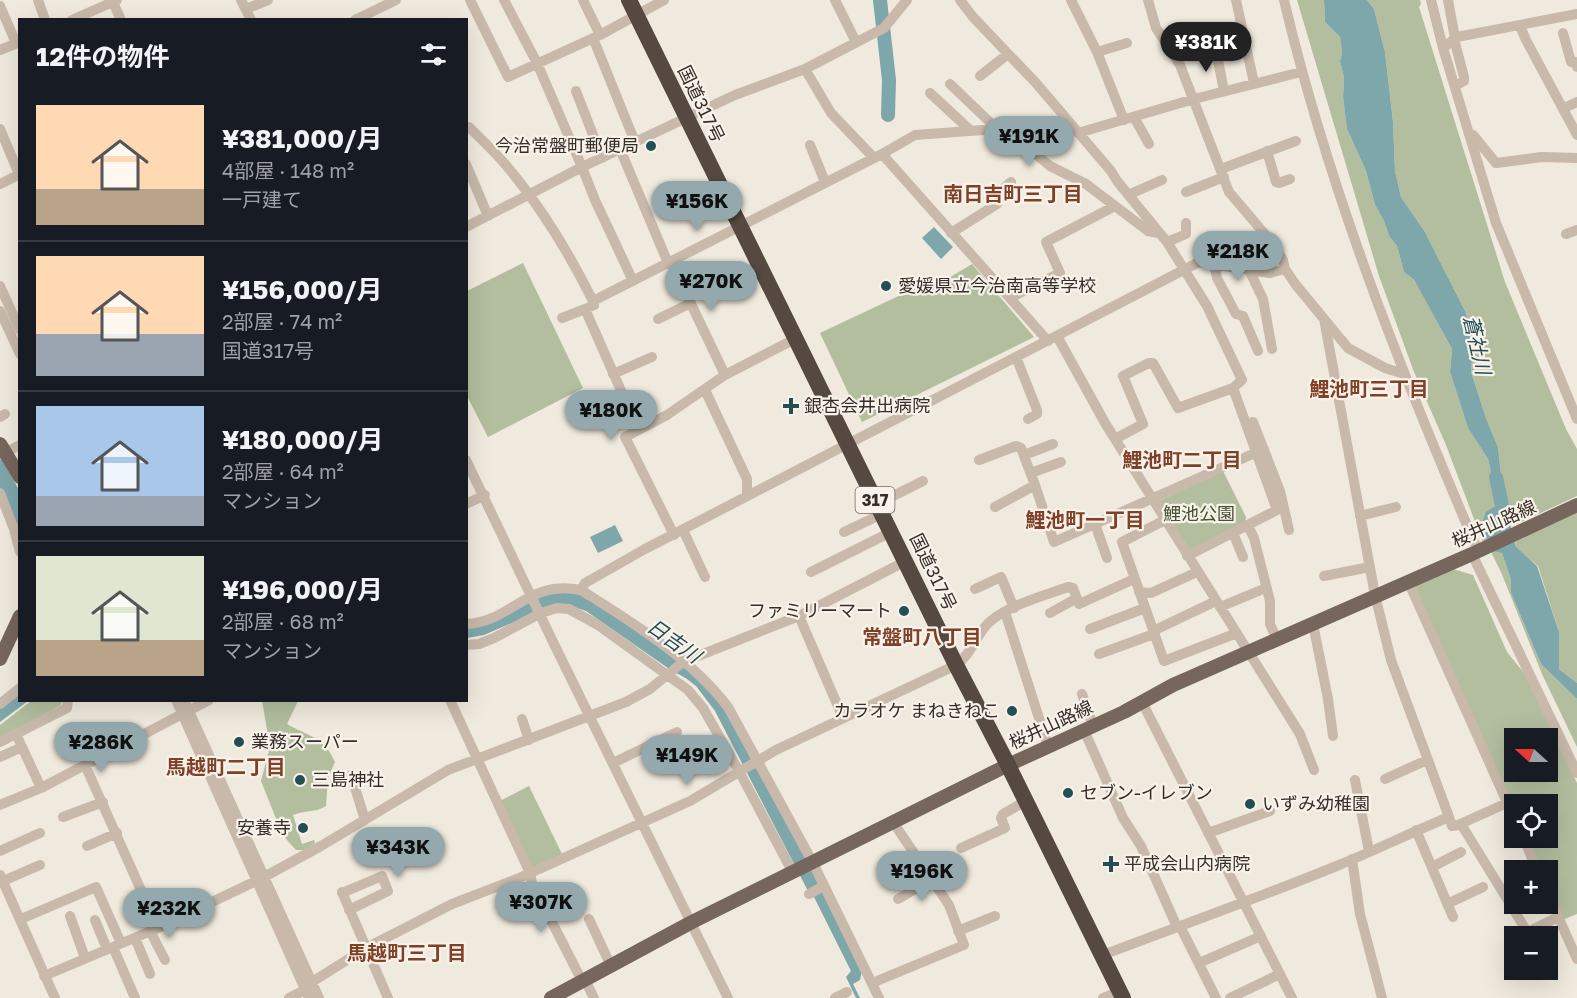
<!DOCTYPE html>
<html lang="ja">
<meta charset="utf-8">
<style>
body{margin:0;font-family:"Golos Text","Noto Sans JP",sans-serif;background:#20242c;color:#f1f3f6;height:100vh;display:flex;flex-direction:column;font-size:22px;white-space:nowrap}
*{box-sizing:border-box;margin:0}
p{font-size:20px;color:#9ea1a6}
.icon{flex:none;width:33px;height:33px;fill:none;stroke:currentColor;stroke-width:2;stroke-linecap:round;stroke-linejoin:round}
.map{position:relative;flex:1;overflow:hidden}
.drawer{position:absolute;left:18px;top:18px;width:450px;height:684px;display:flex;flex-direction:column;background:#171b24;border-radius:0px;box-shadow:0 6px 24px #0002}
.drawer>*{flex:none}
.needle{width:39px;rotate:291deg}
.controls{position:absolute;left:1504px;top:728px;display:grid;gap:12px}
.controls a{display:grid;place-items:center;width:54px;height:54px;border-radius:0px;background:#171b24;box-shadow:0 6px 24px #0002;font-size:30px}
.price{position:absolute;translate:-50% -51px;padding:0 14px;border-radius:21px;background:#94a9ad;color:#111;font-size:20px;line-height:39px;filter:drop-shadow(0 2px 3px #0008)}
.price::after{content:'';position:absolute;left:50%;top:36px;width:18px;height:14px;margin-left:-9px;background:inherit;clip-path:polygon(0 0,100% 0,50% 100%)}
.price.active{background:#222;color:#fff}
ul{padding:0;list-style:none}
li{display:flex;align-items:center;gap:18px;height:150px;padding:0 18px}
li+li{border-top:2px solid #363941}
li span{display:grid;place-items:center;flex:none;width:168px;height:120px;border-radius:0px;color:#555}
li>.icon{margin-inline-start:auto}
span .icon{width:72px;height:72px;fill:#fffc;stroke-width:1}
li b{font-size:26px}
h2{display:flex;justify-content:space-between;align-items:center;height:72px;padding:0 18px;font-size:26px}
.map>svg:first-child{display:block}
.green{fill:#b2be9e;fill-rule:evenodd}
.water{fill:#7ea7ab}
.lines{fill:none;stroke-linecap:round;stroke-linejoin:round}
.river{stroke:#7ea7ab;stroke-width:14}
.minor{stroke:#c8b9aa;stroke-width:10}
.major{stroke:#76665b;stroke-width:14}
.highway{stroke:#564941;stroke-width:16}
.poi-dot{fill:#224e54;stroke:#f8f2ea;stroke-width:2}
.labels{text-anchor:middle;stroke-width:4.5;stroke-linejoin:round;paint-order:stroke}
.shield{fill:#f8f2ea;stroke:#706963;stroke-width:1.5}
.shield-label{font-size:16px;font-weight:bold;fill:#362e29}
.street-label{font-size:18px;fill:#362e29;stroke:#f8f2ea}
.poi-label{font-size:18px;fill:#362e29;stroke:#f8f2ea;text-anchor:start}
.park-label{font-size:18px;fill:#43522f;stroke:#f8f2ea}
.neighbourhood-label{font-size:20px;font-weight:bold;fill:#7f4228;stroke:#f8f2ea}
.water-label{font-size:20px;font-style:italic;fill:#224e54;stroke:#f8f2ea}
</style>
<div class="map">
<svg width="1577" height="998" viewBox="0 0 1577 998">
<rect width="100%" height="100%" fill="#f0e9dd"/>
<path class="green" d="M1297 0H1324L1325 22 1340 37 1342 53 1340 61 1344 78 1343 97 1347 129 1366 171 1375 205 1384 221 1389 236 1397 246 1404 272 1414 280 1452 349 1450 372 1468 428 1488 459 1494 486 1504 500 1498 447 1486 418 1471 372 1474 333 1465 311 1425 232 1401 197 1395 171 1393 122 1385 52 1374 9 1367 0H1420L1421 4 1419 7 1505 282 1566 429 1577 449V496L1513 526 1504 501 1502 553 1511 580V593L1541 664 1577 699V747L1542 674 1501 572 1490 550 1485 548 1446 445 1414 372 1379 276Z
M523 263 583 388 488 437 467 396V291Z
M972 264 1034 337 862 422 820 333 941 276 947 279Z
M1223 471 1246 517 1245 523 1188 552 1157 502Z
M1577 511V683L1559 669V632L1538 566 1516 548 1515 540Z
M1453 569 1473 575 1507 652 1524 673 1577 783V914L1562 920 1548 888V870H1540L1525 837H1548V804H1515V815L1415 586ZM1515 738H1548V771H1515Z
M31 701H62L61 705 0 739V725Z
M262 701H298L287 724C309 737 324 736 335 762L328 778 326 806C315 813 305 810 293 815L302 844 314 840 315 843 305 850H296L287 840 281 831 261 781 270 747Z
M529 786 563 856 531 869 500 801Z"/>
<path class="water" d="M1324 0H1367L1374 9 1385 52 1393 122 1395 171 1401 197 1425 232 1465 311 1474 334 1471 372 1486 418 1498 447 1504 501 1516 547 1537 566 1559 632V669L1577 683V699L1541 664 1511 593V580L1502 553 1490 550 1482 523 1486 512 1504 501 1494 486 1488 459 1468 428 1450 372 1452 349 1414 280 1404 272 1397 246 1389 236 1384 221 1375 205 1366 171 1347 129 1343 97 1344 78 1340 61 1342 53 1340 37 1325 22Z
M934 227 953 247 941 259 922 238Z
M0 456 19 490V543L0 488Z
M615 525 623 541 598 553 590 537Z
M553 589 586 596 677 660 723 705 805 855 862 971 860 980 853 984 860 998H856L846 977 851 971 814 897 807 889 715 711 696 686 687 679 668 668 586 611 565 604 533 614 484 635 467 638V627Z
M19 694 20 700 28 701 0 722V709Z"/>
<g class="lines">
<path class="river" d="M880 0 889 80 888 115
M1496 477 1505 520"/>
<path class="minor" d="M38 0 45 20
M112 0 121 20
M241 0 251 20
M470 0 508 77 600 35 664 0
M504 0 537 63 582 167 595 200 633 281
M583 0 600 35
M835 0 856 42
M960 0 973 17 1036 83 1111 171 1117 181 1167 242 1207 306 1242 380 1233 388 1277 510 1187 556
M1071 0 1097 52 1124 120
M1148 0 1156 28 1180 65 1229 192 1270 240 1283 260 1285 269 1296 285 1348 348 1385 368 1404 374
M1236 0 1254 83
M1284 0C1329 190 1401 372 1478 551
M1431 0 1443 48 1496 223 1577 419
M1448 0 1455 38
M0 6 16 43
M246 9 268 0
M72 20 117 0
M355 20 396 0
M1520 26 1526 40 1577 135
M1563 33 1571 62H1575L1577 67
M593 38 635 142
M1454 39 1464 77V81L1455 86
M1443 48 1457 37 1577 14
M0 50 20 42
M1216 50 1224 91
M1097 52 1127 43
M805 69 831 113 874 158
M980 76 1008 54
M950 84 997 129
M576 91 602 158
M930 93 970 130
M1564 108 1577 102
M1134 117 1149 144
M469 127C481 139 494 151 505 164 540 205 569 253 593 301
M0 129 19 174
M1078 133 1194 99 1301 72
M1473 135 1496 163 1542 157 1577 158
M810 145 825 182
M620 149 668 263
M1267 151 1276 182 1279 183 1290 179
M882 154 1048 341
M466 164 488 216
M1221 169 1296 141
M0 184 20 174
M1186 192 1224 177
M1128 195 1162 180
M466 227 582 167 735 95 805 69 884 28 907 0
M951 233 997 204 992 198 1011 182
M1566 234 1577 230
M1167 242 1186 234V223
M671 262 725 375
M1214 264 1217 278 1236 314 1243 316 1258 351
M1249 270 1263 299 1272 349
M0 286 20 330
M1010 298 1060 273 1046 242 1115 206
M585 309 594 305 593 301 882 154 915 135 997 129 1032 151 1050 166 1086 184 1148 231 1158 233
M0 311 20 354
M562 318 585 309 638 429
M658 319 691 303
M1057 336 1105 423 1300 734 1314 770
M1016 357 1037 410V414L1028 419
M613 374 652 357
M705 390 747 479V496
M0 417 5 414
M1253 422 1280 491 1289 530
M1115 439 1143 424 1123 376 1149 363H1153L1178 408 1233 388
M0 455 20 445
M1024 455 1053 444
M466 460 554 644 728 998
M979 460 1016 446 1021 448 1035 485
M1031 473 1061 462
M0 493 14 529 20 552
M466 504 485 495
M877 504 923 481
M995 507 1035 485 1054 542 1264 449
M1360 516 1396 507
M1165 520 1122 542 1164 661 1237 633
M1095 524 1107 558
M1248 526 1254 538 1270 601V624L1277 640
M683 530 705 577
M844 532 882 514
M1233 533 1243 557
M674 535 625 437 667 415 725 375 795 339
M1472 554 1577 773
M811 572 891 532
M1324 576 1370 567
M1408 581 1515 820
M975 589 1001 577 1014 608
M581 590C633 623 690 657 728 707L813 863 879 998
M1139 592 1151 593 1197 572
M1220 607 1261 590
M1005 612 1048 746
M1050 613 1077 598
M799 616 843 718
M466 624C512 622 527 579 581 590L585 583 645 549 1199 262 1270 273 1285 269
M1313 624 1328 699 1333 736
M1090 629 1145 608
M1153 631 1216 601
M466 645 479 644 494 638 541 613 557 608 569 609 598 625 688 690 703 708 739 771 793 873
M1099 654 1154 634
M1082 694 1093 726
M176 700 309 998
M184 700 319 998
M450 700 530 873 532 883 582 981
M1142 702 1292 998
M0 704 20 688
M522 719 529 740
M1084 730 1123 818 1141 846 1177 927
M16 734 41 788
M0 742 67 708 68 700
M0 757 22 747
M613 763 677 732
M85 765 158 928
M351 775 365 820
M1385 779 1427 760
M1355 780 1369 851
M0 805 41 788 209 700
M63 817 103 802
M1449 817 1452 826 1458 825 1507 803
M1461 824 1526 930 1528 932 1558 917
M1416 830 1453 917
M1208 833 1270 811
M1523 837 1537 870
M87 846 117 833
M961 848 1005 828 1001 818 1003 814 1026 801
M0 851 40 833
M1352 859 1360 914 1382 998
M1432 867 1461 852
M0 875 55 998
M3 881 40 865
M342 892 388 998
M342 893 382 876 388 891 349 910
M809 894 824 886
M1548 894 1577 959
M898 899 932 879
M1447 904 1483 887
M70 916 85 958
M21 919 96 887 121 943
M589 919 611 966
M95 920 107 949
M1180 926 1216 998
M150 931 165 960
M958 931 995 916
M135 938 150 974
M113 947 135 998
M1103 955C1182 925 1261 897 1339 865 1376 850 1412 832 1449 817L1391 660 1375 595 1324 319
M1199 963 1261 936
M44 976 158 928 264 877 321 846 448 770 626 702 650 689 683 662 799 616 906 561
M585 980 594 998
M872 983 964 945 949 905 893 822
M304 987 366 948 452 904 517 879 690 801 776 750 956 665C970 655 974 641 984 628 1000 607 1043 596 1068 587L1073 588 1079 604 1134 579
M289 998 305 990
M835 998 847 992
M1103 998 1120 991
M1230 998 1280 974"/>
<path class="major" d="M0 444 20 477
M0 659 20 616
M551 998 692 922 1008 765 1124 712 1173 685 1472 554 1577 505"/>
<path class="highway" d="M629 0 956 665 1008 765 1123 998"/>
</g>
<g class="poi-dot">
<circle cx="651" cy="146" r="6"/>
<circle cx="886" cy="286" r="6"/>
<path d="M788 397h6v6h6v6h-6v6h-6v-6h-6v-6h6z"/>
<circle cx="904" cy="611" r="6"/>
<circle cx="1012" cy="711" r="6"/>
<circle cx="239" cy="742" r="6"/>
<circle cx="300" cy="780" r="6"/>
<circle cx="1068" cy="793" r="6"/>
<circle cx="1250" cy="804" r="6"/>
<circle cx="303" cy="828" r="6"/>
<path d="M1108 855h6v6h6v6h-6v6h-6v-6h-6v-6h6z"/>
</g>
<g class="labels">
<rect class="shield" x="855.5" y="487" width="39" height="26" rx="4.5"/>
<g class="shield-label">
<text x="875" y="506">317</text>
</g>
<g class="street-label">
<text transform="translate(701 104) rotate(64)" y="6">国道317号</text>
<text transform="translate(1494 524) rotate(-24)" y="6">桜井山路線</text>
<text transform="translate(933 572) rotate(64)" y="6">国道317号</text>
<text transform="translate(1051 725) rotate(-25)" y="6">桜井山路線</text>
</g>
<g class="poi-label">
<text x="639" y="152" text-anchor="end">今治常盤町郵便局</text>
<text x="898" y="292">愛媛県立今治南高等学校</text>
<text x="804" y="412">銀杏会井出病院</text>
<text x="892" y="617" text-anchor="end">ファミリーマート</text>
<text x="1000" y="717" text-anchor="end">カラオケ まねきねこ</text>
<text x="251" y="748">業務スーパー</text>
<text x="312" y="786">三島神社</text>
<text x="1080" y="799">セブン-イレブン</text>
<text x="1262" y="810">いずみ幼稚園</text>
<text x="291" y="834" text-anchor="end">安養寺</text>
<text x="1124" y="870">平成会山内病院</text>
</g>
<g class="park-label">
<text x="1199" y="520">鯉池公園</text>
</g>
<g class="neighbourhood-label">
<text x="1013" y="201">南日吉町三丁目</text>
<text x="1369" y="396">鯉池町三丁目</text>
<text x="1182" y="467">鯉池町二丁目</text>
<text x="1085" y="527">鯉池町一丁目</text>
<text x="922" y="644">常盤町八丁目</text>
<text x="226" y="774">馬越町二丁目</text>
<text x="407" y="960">馬越町三丁目</text>
</g>
<g class="water-label">
<text transform="translate(1477 345) rotate(77)" y="7">蒼社川</text>
<text transform="translate(674 641) rotate(35)" y="7">日吉川</text>
</g>
</g>
</svg>
<div class="controls">
<a><svg class="needle" viewBox="-14 -14 28 28"><path d="M0-13l5 13h-10z" fill="#e53935"/><path d="M0 13l5-13h-10z" fill="#9ea1a6"/></svg></a>
<a><svg class="icon" aria-label="locate" viewBox="0 0 24 24"><circle cx="12" cy="12" r="6"/><path d="M12 2v4M12 18v4M2 12h4M18 12h4"/></svg></a>
<a>+</a>
<a>−</a>
</div>
<b class="price active" style="left:1206px;top:73px">¥381K</b>
<b class="price" style="left:1029px;top:167px">¥191K</b>
<b class="price" style="left:697px;top:232px">¥156K</b>
<b class="price" style="left:1238px;top:282px">¥218K</b>
<b class="price" style="left:711px;top:312px">¥270K</b>
<b class="price" style="left:611px;top:441px">¥180K</b>
<b class="price" style="left:101px;top:773px">¥286K</b>
<b class="price" style="left:687px;top:786px">¥149K</b>
<b class="price" style="left:398px;top:878px">¥343K</b>
<b class="price" style="left:922px;top:902px">¥196K</b>
<b class="price" style="left:541px;top:933px">¥307K</b>
<b class="price" style="left:169px;top:939px">¥232K</b>
<section class="drawer">
<h2>12件の物件<svg class="icon" aria-label="filters" viewBox="0 0 24 24"><path d="M4 7h16M4 17h16"/><circle cx="9" cy="7" r="2"/><circle cx="15" cy="17" r="2"/></svg></h2>
<ul>
<li><span style="background:linear-gradient(#ffd9b3 70%,#b9a48a 0)"><svg class="icon" aria-label="home" viewBox="0 0 24 24"><path d="M3 11l9-7 9 7M6 9v11h12V9"/></svg></span><div><b>¥381,000/月</b><p>4部屋 · 148 m²</p><p>一戸建て</p></div></li>
<li><span style="background:linear-gradient(#ffd9b3 65%,#9aa5b1 0)"><svg class="icon" aria-label="home" viewBox="0 0 24 24"><path d="M3 11l9-7 9 7M6 9v11h12V9"/></svg></span><div><b>¥156,000/月</b><p>2部屋 · 74 m²</p><p>国道317号</p></div></li>
<li><span style="background:linear-gradient(#a9c7e8 75%,#9aa5b1 0)"><svg class="icon" aria-label="home" viewBox="0 0 24 24"><path d="M3 11l9-7 9 7M6 9v11h12V9"/></svg></span><div><b>¥180,000/月</b><p>2部屋 · 64 m²</p><p>マンション</p></div></li>
<li><span style="background:linear-gradient(#dfe7d0 70%,#b9a48a 0)"><svg class="icon" aria-label="home" viewBox="0 0 24 24"><path d="M3 11l9-7 9 7M6 9v11h12V9"/></svg></span><div><b>¥196,000/月</b><p>2部屋 · 68 m²</p><p>マンション</p></div></li>
</ul>
</section>
</div>
